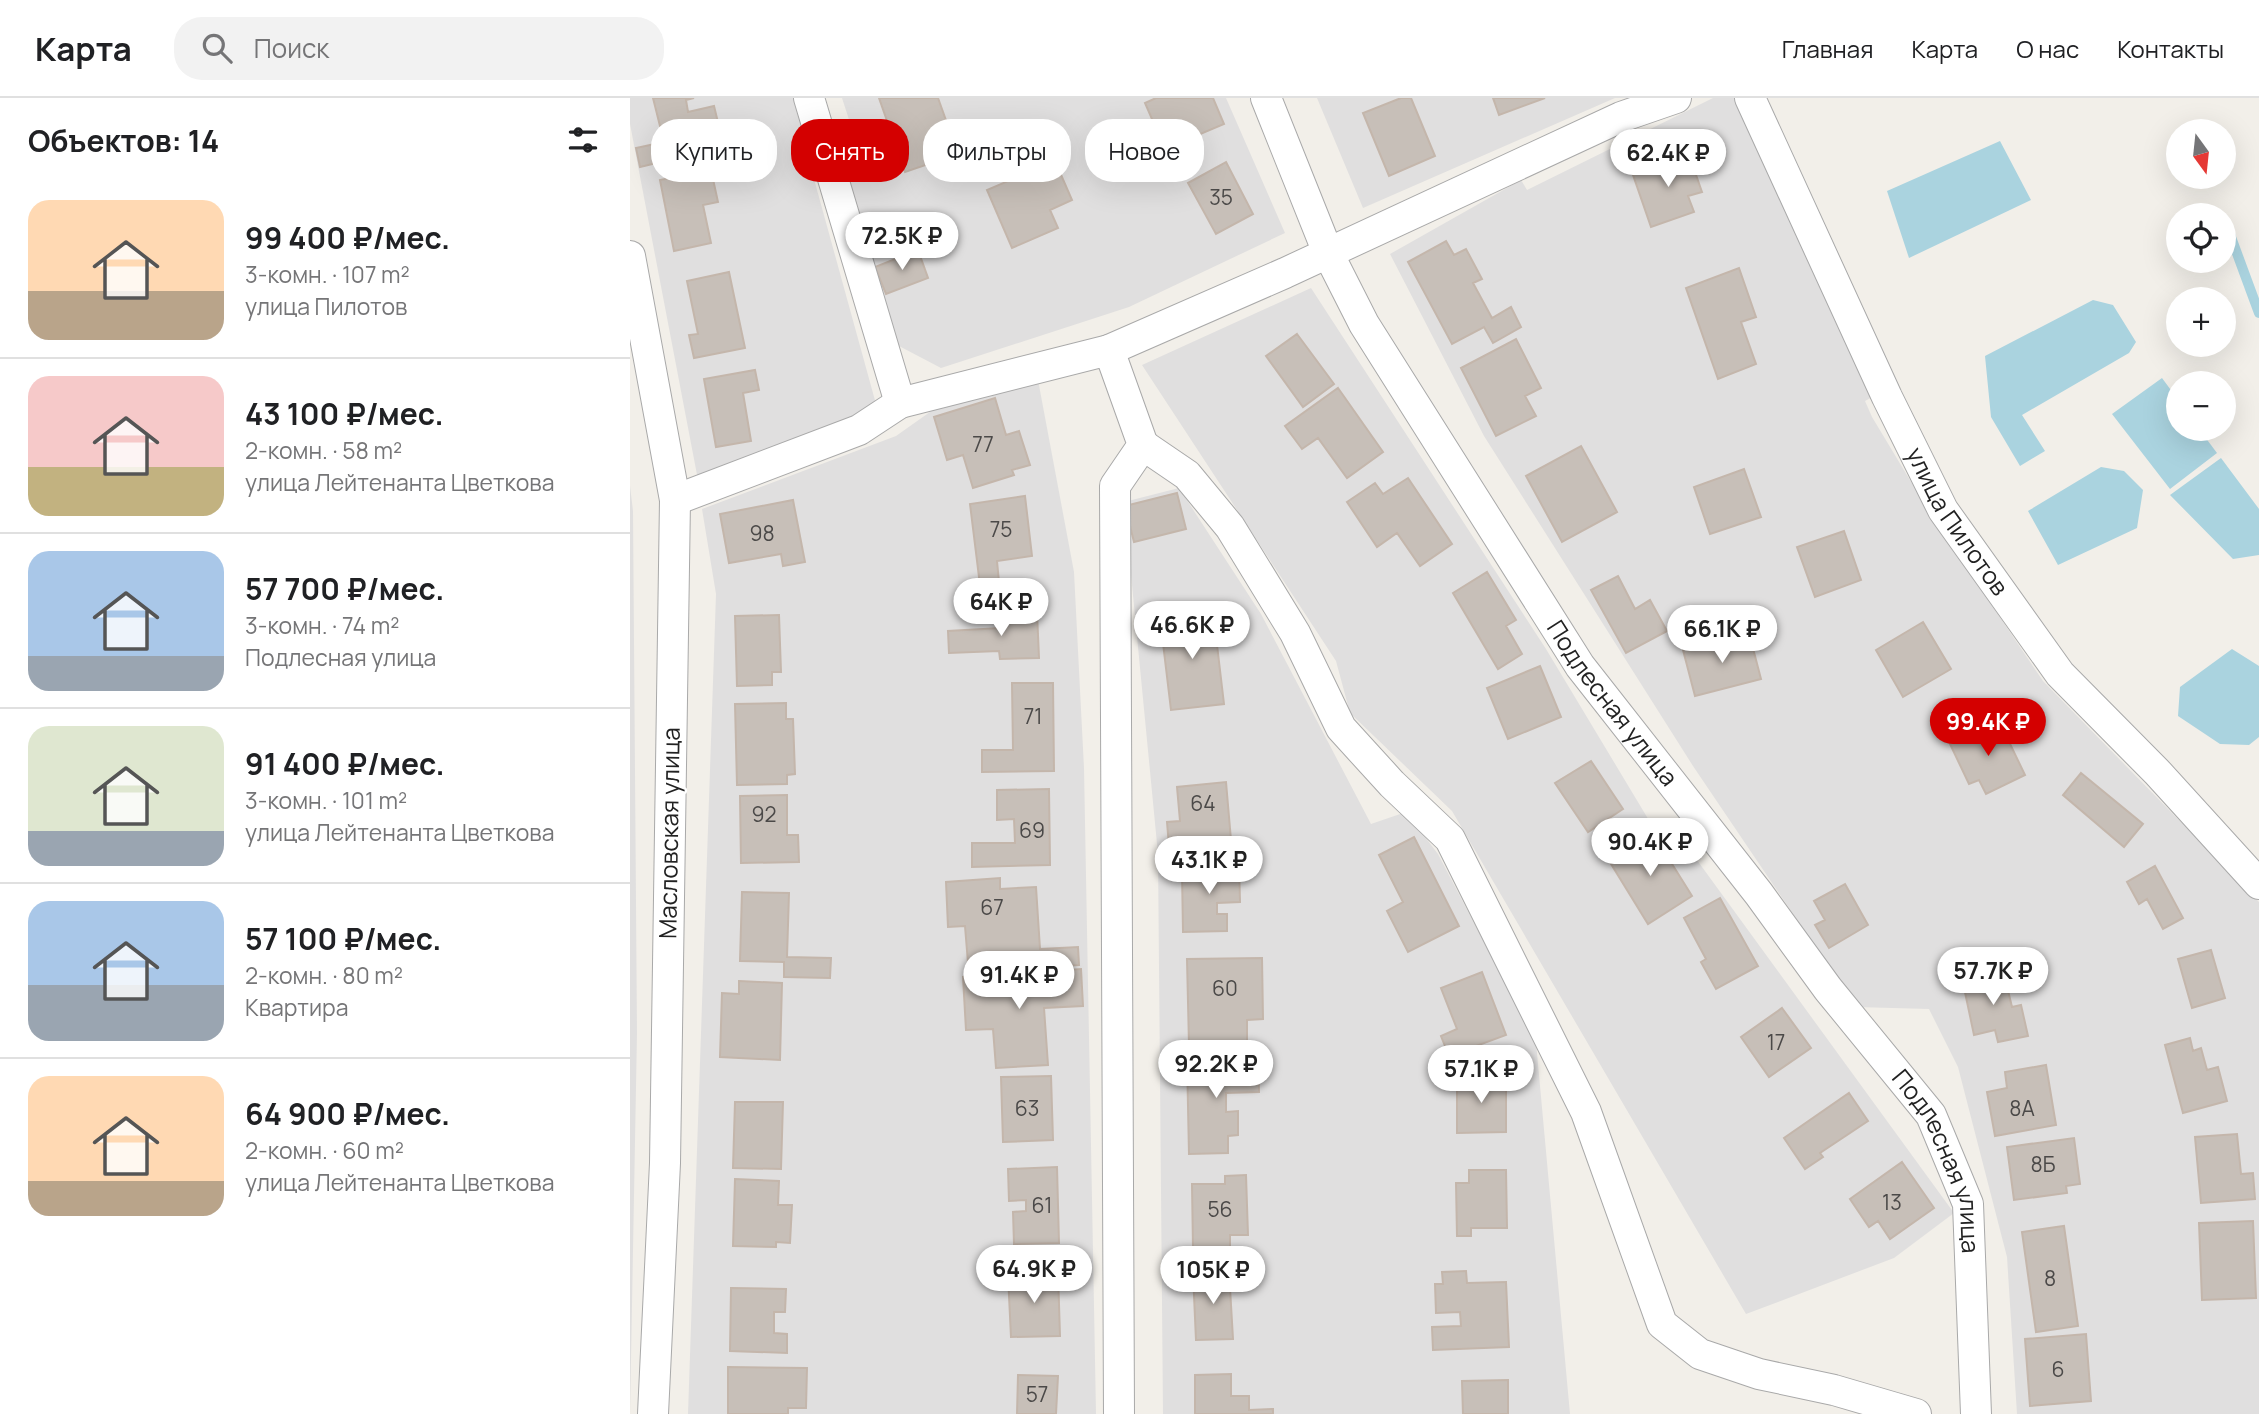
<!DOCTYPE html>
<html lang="ru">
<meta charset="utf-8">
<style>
body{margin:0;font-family:Manrope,sans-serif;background:#f2f2f2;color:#202124;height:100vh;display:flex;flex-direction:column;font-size:26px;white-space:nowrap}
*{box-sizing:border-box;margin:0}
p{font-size:23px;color:#757577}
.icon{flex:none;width:38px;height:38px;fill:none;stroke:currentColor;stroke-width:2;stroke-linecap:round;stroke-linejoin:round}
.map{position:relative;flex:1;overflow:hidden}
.panel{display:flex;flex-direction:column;background:#fff;width:630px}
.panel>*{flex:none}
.top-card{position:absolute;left:21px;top:21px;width:665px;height:63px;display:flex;gap:14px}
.needle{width:46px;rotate:165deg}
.fabs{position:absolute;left:1536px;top:21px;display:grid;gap:14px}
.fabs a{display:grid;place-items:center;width:70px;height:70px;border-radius:50%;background:#fff;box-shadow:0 7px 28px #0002;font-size:35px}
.price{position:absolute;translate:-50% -60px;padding:0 16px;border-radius:24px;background:#fff;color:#222;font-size:23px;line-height:46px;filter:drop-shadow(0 2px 4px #0008)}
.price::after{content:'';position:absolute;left:50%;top:42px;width:21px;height:16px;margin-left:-10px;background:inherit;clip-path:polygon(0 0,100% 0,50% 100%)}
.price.active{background:#d40000;color:#fff}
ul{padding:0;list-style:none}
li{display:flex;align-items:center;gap:21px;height:175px;padding:0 28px}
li+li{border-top:2px solid #e0e0e0}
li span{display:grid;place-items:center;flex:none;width:196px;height:140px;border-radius:21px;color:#555}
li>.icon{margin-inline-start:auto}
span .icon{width:84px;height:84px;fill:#fffc;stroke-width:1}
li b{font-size:30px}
h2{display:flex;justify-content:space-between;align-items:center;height:84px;padding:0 28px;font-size:30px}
.tag{padding:0 24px;border-radius:28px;background:#fff;box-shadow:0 7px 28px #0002;font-size:24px;line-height:63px}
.tag.active{background:#d40000;color:#fff}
header{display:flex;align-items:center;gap:42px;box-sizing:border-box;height:98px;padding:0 35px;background:#fff;border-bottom:2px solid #e0e0e0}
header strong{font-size:33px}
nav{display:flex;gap:38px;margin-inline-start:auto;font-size:24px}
.search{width:490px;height:63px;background:#f2f2f2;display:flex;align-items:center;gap:18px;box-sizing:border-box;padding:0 24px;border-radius:28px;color:#757577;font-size:26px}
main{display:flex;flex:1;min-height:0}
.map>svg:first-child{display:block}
.residential{fill:#e0dfdf}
.water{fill:#aad3df}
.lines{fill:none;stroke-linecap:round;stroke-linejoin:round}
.stream{stroke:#aad3df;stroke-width:10}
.building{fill:#c7bfb8;stroke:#c4b6ab;stroke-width:2}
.street-casing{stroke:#a9a9a9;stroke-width:32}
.street{stroke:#fff;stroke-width:30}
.labels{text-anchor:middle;stroke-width:5;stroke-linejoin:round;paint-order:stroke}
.number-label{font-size:21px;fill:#4b4948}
.street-label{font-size:24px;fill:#222;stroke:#fff}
</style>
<header>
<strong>Карта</strong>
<div class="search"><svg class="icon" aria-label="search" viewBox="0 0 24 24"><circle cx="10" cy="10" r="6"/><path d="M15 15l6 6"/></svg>Поиск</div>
<nav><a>Главная</a><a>Карта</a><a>О нас</a><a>Контакты</a></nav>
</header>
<main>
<section class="panel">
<h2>Объектов: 14<svg class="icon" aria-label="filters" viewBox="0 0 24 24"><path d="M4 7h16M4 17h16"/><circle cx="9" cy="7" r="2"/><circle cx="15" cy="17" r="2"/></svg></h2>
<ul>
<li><span style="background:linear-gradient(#ffd9b3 65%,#b9a48a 0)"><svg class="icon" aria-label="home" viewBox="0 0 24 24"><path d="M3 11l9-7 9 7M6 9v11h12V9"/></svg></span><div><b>99 400 ₽/мес.</b><p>3-комн. · 107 m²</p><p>улица Пилотов</p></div></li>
<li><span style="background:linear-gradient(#f6c9c9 65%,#c2b280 0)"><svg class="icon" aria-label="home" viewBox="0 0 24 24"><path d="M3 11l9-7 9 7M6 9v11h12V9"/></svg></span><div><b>43 100 ₽/мес.</b><p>2-комн. · 58 m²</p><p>улица Лейтенанта Цветкова</p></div></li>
<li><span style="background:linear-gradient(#a9c7e8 75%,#9aa5b1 0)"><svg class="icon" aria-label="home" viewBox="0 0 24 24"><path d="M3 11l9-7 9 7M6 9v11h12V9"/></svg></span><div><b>57 700 ₽/мес.</b><p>3-комн. · 74 m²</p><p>Подлесная улица</p></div></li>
<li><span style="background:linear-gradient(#dfe7d0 75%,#9aa5b1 0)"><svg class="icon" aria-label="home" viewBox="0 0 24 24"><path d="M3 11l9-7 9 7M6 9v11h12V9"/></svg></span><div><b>91 400 ₽/мес.</b><p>3-комн. · 101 m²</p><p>улица Лейтенанта Цветкова</p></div></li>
<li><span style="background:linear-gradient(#a9c7e8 60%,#9aa5b1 0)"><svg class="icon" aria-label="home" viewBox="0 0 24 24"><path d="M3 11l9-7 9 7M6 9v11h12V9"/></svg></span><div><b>57 100 ₽/мес.</b><p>2-комн. · 80 m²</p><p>Квартира</p></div></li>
<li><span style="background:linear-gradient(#ffd9b3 75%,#b9a48a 0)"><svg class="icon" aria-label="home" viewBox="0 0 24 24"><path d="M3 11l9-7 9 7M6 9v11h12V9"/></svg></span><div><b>64 900 ₽/мес.</b><p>2-комн. · 60 m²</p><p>улица Лейтенанта Цветкова</p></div></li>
</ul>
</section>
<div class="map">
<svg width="1629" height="1316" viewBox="0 0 1629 1316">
<rect width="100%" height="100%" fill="#f2efe9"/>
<path class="residential" d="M0 0H166L184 81 246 306 214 322 68 382 0 26Z
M212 0H596L655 135 499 209 311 270 269 248 205 47 224 37Z
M687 0H985L733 110Z
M1083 0H1105L1246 297 1235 303 1242 319 1301 417 1413 583 1629 804V1316H1387L1377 1159 1328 969 1299 911 1226 909 1063 668 854 338 760 156 891 82 897 92Z
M681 190 916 551 1026 734 1040 725 1324 1115 1264 1160 1116 1216 822 713 720 615 706 563 512 267Z
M408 282 444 474 454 670 466 1316H58L86 496 72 411 266 338 307 309Z
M0 388 3 413 7 935 0 1316Z
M549 390 631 516 741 726 776 714 808 756 906 944 940 1316H533L528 756 494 404Z"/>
<path class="water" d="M1370 43 1401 102 1279 160 1257 93Z
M1463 202 1483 207 1506 244 1499 255 1392 317 1415 353 1390 368 1361 319 1355 258Z
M1532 280 1549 303V331H1569L1587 355 1540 391 1482 316Z
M1591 360 1629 411V457L1603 461 1540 397Z
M1471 369 1494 373 1513 392 1507 430 1428 467 1398 413Z
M1602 551 1629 568V639L1619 647 1590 646 1548 618 1550 589Z"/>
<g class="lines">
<path class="stream" d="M1598 131 1629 215"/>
</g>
<path class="building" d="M23 0H64L56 2 58 14 84 8 92 41 67 47 68 55 10 69 6 50 34 44Z
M249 0H308L328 56 275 74Z
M526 0H583L594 26 535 51 515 5Z
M771 0H781L805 58 759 78 733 15Z
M863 0H915L869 17Z
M1058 54 1072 94 1058 98 1064 114 1021 129 1002 74Z
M425 63 442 102 420 112 428 130 382 150 357 92Z
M596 64 623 116 586 136 558 85Z
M81 72 88 104 73 107 81 145 44 153 30 82Z
M816 143 824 157 836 151 852 181 843 185 862 220 881 209 891 229 863 245 854 229 822 246 778 164Z
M288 152 298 180 256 196 245 169Z
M1109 170 1126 219 1111 224 1126 266 1088 281 1056 190Z
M99 174 115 250 64 260 59 237 68 236 57 183Z
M667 236 704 286 673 309 636 258Z
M886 241 911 290 895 298 906 318 866 338 831 270Z
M125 272 129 292 113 295 121 343 86 349 74 281Z
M708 290 753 354 717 380 688 340 672 351 655 328Z
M365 300 376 337 389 333 400 367 382 372 384 377 343 390 333 357 317 362 304 319Z
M951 348 987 414 932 444 896 378Z
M1114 371 1131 419 1080 436 1064 389Z
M778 380 822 446 790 468 767 435 747 449 717 404 745 385 753 396Z
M547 395 556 431 504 444 495 408Z
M395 398 402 458 367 463 369 484 350 487 340 406Z
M163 402 175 464 153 468 151 456 99 465 90 416Z
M1214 433 1231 482 1185 499 1167 449Z
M857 474 886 522 876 528 892 556 868 571 823 495Z
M988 478 1005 511 1020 502 1037 533 996 555 961 492Z
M583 513 594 606 541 612 530 520Z
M407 514 409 560 370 561 369 553 319 555 318 533 371 530V515Z
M149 517 151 574H142V587L107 588 105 518Z
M1293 524 1321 571 1273 599 1246 552Z
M1119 535 1131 581 1065 598 1053 552Z
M910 568 931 619 878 641 857 590Z
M382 585H423L424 673 352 674V652H383Z
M156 605V621H163L165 676 157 677V686L107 687 105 606Z
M1369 623 1395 677 1356 696 1349 682 1339 686 1320 646Z
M961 663 993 711 958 734 925 685Z
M1451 675 1513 726 1494 749 1433 697Z
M596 684 601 742 539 748 537 724 550 723 547 689Z
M419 691 420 767 342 769V745H385L384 721 367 722V692Z
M157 697V737H168L169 764 111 765 110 698Z
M1022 734 1062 798 1018 826 978 761Z
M784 739 829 828 778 854 757 813 773 804 749 757Z
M569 765H609L610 804 587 805V816H597V833L553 834 552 774H569Z
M1525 768 1553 820 1533 831 1517 801 1509 806 1497 784Z
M370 780V791L406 789 410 851 448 849 449 867 386 870V862L338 865 335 828 318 829 316 784Z
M1215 786 1238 827 1199 850 1185 827 1195 822 1184 803Z
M112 794 159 795 157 859 201 860 200 880 154 879V864L110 863Z
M1090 800 1128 868 1086 891 1071 864 1076 861 1054 820Z
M1581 852 1595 900 1562 910 1548 861Z
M632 860 633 921 617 922V946L559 947 557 861Z
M451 871 453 908 414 910 418 967 366 970 363 931 336 932 333 879Z
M1373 872 1382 909 1391 907 1398 938 1368 944 1365 932 1344 937 1332 880Z
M852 874 876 937 819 958 811 938 827 931 811 890Z
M109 883 152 885 150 962 90 959 92 895 109 896Z
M1152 910 1181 950 1139 979 1111 939Z
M1560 940 1563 953 1571 950 1577 972 1588 969 1597 1003 1553 1015 1535 947Z
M628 959 629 994 596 995V1014L608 1013V1037L598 1038V1055L559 1056 557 960Z
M1416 967 1426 1027 1365 1038 1357 994 1377 990 1375 974Z
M421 978 423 1042 373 1044 371 979Z
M827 980H876V1034L827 1035Z
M1219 995 1238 1023 1190 1055 1193 1059 1175 1071 1154 1040Z
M105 1004H153L151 1071 103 1070Z
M1607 1036 1611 1076 1623 1075 1625 1101 1571 1105 1565 1039Z
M1444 1040 1450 1086 1436 1088 1437 1095 1384 1102 1377 1049Z
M1272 1064 1304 1110 1260 1141 1248 1123 1239 1129 1220 1101Z
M427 1069 429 1145 384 1146 383 1114 396 1113V1102L379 1103 378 1071Z
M839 1072H876L877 1130H841V1138H827L826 1085H839Z
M616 1077 618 1137H600V1149L563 1150 562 1086H595V1078Z
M105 1081 149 1083 148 1107H162L160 1145 146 1144V1149L103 1148Z
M1623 1123 1626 1200 1572 1202 1569 1125Z
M1434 1128 1448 1228 1406 1234 1392 1134Z
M599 1173 603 1241 566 1242 563 1175Z
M836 1173 837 1185 876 1184 879 1249 803 1252 802 1229 831 1228 830 1214 806 1215 805 1186H813L812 1174Z
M428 1175 430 1238 381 1239 378 1177Z
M101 1190 156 1191 155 1214H144V1235L157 1236V1255L100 1253Z
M1456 1236 1461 1303 1400 1308 1395 1241Z
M98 1269 177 1270 176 1310H158V1316H98Z
M601 1276V1298H619V1312L643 1311V1316H565V1277Z
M388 1277 428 1278 426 1316H387Z
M878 1282V1316H833L832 1283Z"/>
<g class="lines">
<g class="street-casing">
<g id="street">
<path d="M179 0 270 305 479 252 513 347 485 388 489 1316"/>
<path id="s1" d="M636 0 698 155 734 226 950 568 1129 796 1198 891 1301 1017 1338 1106 1346 1316"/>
<path id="s2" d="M1120 0 1257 299 1313 412 1430 576 1527 674 1629 786"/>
<path d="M0 158 45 402 35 1065 23 1316"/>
<path d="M479 252 655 175 991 19 1046 0"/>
<path d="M513 347 557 377 600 429 665 535 711 630 762 686 820 741 956 1014 1032 1226 1070 1256 1129 1276 1204 1292 1286 1316"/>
<path d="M45 402 229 332 270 305"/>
</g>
</g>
<use href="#street" class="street"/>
</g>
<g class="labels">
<g class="number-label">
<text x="591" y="107">35</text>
<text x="353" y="354">77</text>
<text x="371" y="439">75</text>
<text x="132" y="443">98</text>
<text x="403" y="626">71</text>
<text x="573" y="713">64</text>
<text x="134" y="724">92</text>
<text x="402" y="740">69</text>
<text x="362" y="817">67</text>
<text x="595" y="898">60</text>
<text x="1146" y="952">17</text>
<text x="397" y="1018">63</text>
<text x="1392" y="1018">8А</text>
<text x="1413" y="1074">8Б</text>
<text x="1262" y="1112">13</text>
<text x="412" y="1115">61</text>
<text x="590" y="1119">56</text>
<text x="1420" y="1188">8</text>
<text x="1428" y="1279">6</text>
<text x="407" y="1304">57</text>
</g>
<g class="street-label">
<text dy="8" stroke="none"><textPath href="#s2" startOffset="472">улица Пилотов</textPath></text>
<text dy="8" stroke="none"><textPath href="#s1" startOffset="700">Подлесная улица</textPath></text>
<text transform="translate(40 735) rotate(-89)" y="8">Масловская улица</text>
<text dy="8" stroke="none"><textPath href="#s1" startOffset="1267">Подлесная улица</textPath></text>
</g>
</g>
</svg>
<div class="fabs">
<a><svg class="needle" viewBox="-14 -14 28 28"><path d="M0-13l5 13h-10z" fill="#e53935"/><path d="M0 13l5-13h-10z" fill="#757577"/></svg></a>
<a><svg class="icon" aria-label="locate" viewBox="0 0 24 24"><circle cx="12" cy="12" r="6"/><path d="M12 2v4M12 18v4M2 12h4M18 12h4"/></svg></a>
<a>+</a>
<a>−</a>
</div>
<b class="price" style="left:1038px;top:91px">62.4K ₽</b>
<b class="price" style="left:272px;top:174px">72.5K ₽</b>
<b class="price" style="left:371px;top:540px">64K ₽</b>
<b class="price" style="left:562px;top:563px">46.6K ₽</b>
<b class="price" style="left:1092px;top:567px">66.1K ₽</b>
<b class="price active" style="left:1358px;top:660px">99.4K ₽</b>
<b class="price" style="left:1020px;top:780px">90.4K ₽</b>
<b class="price" style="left:579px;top:798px">43.1K ₽</b>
<b class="price" style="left:1363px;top:909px">57.7K ₽</b>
<b class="price" style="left:389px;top:913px">91.4K ₽</b>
<b class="price" style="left:586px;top:1002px">92.2K ₽</b>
<b class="price" style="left:851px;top:1007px">57.1K ₽</b>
<b class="price" style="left:404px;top:1207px">64.9K ₽</b>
<b class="price" style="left:583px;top:1208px">105K ₽</b>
<div class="top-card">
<a class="tag">Купить</a>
<a class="tag active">Снять</a>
<a class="tag">Фильтры</a>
<a class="tag">Новое</a>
</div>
</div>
</main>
